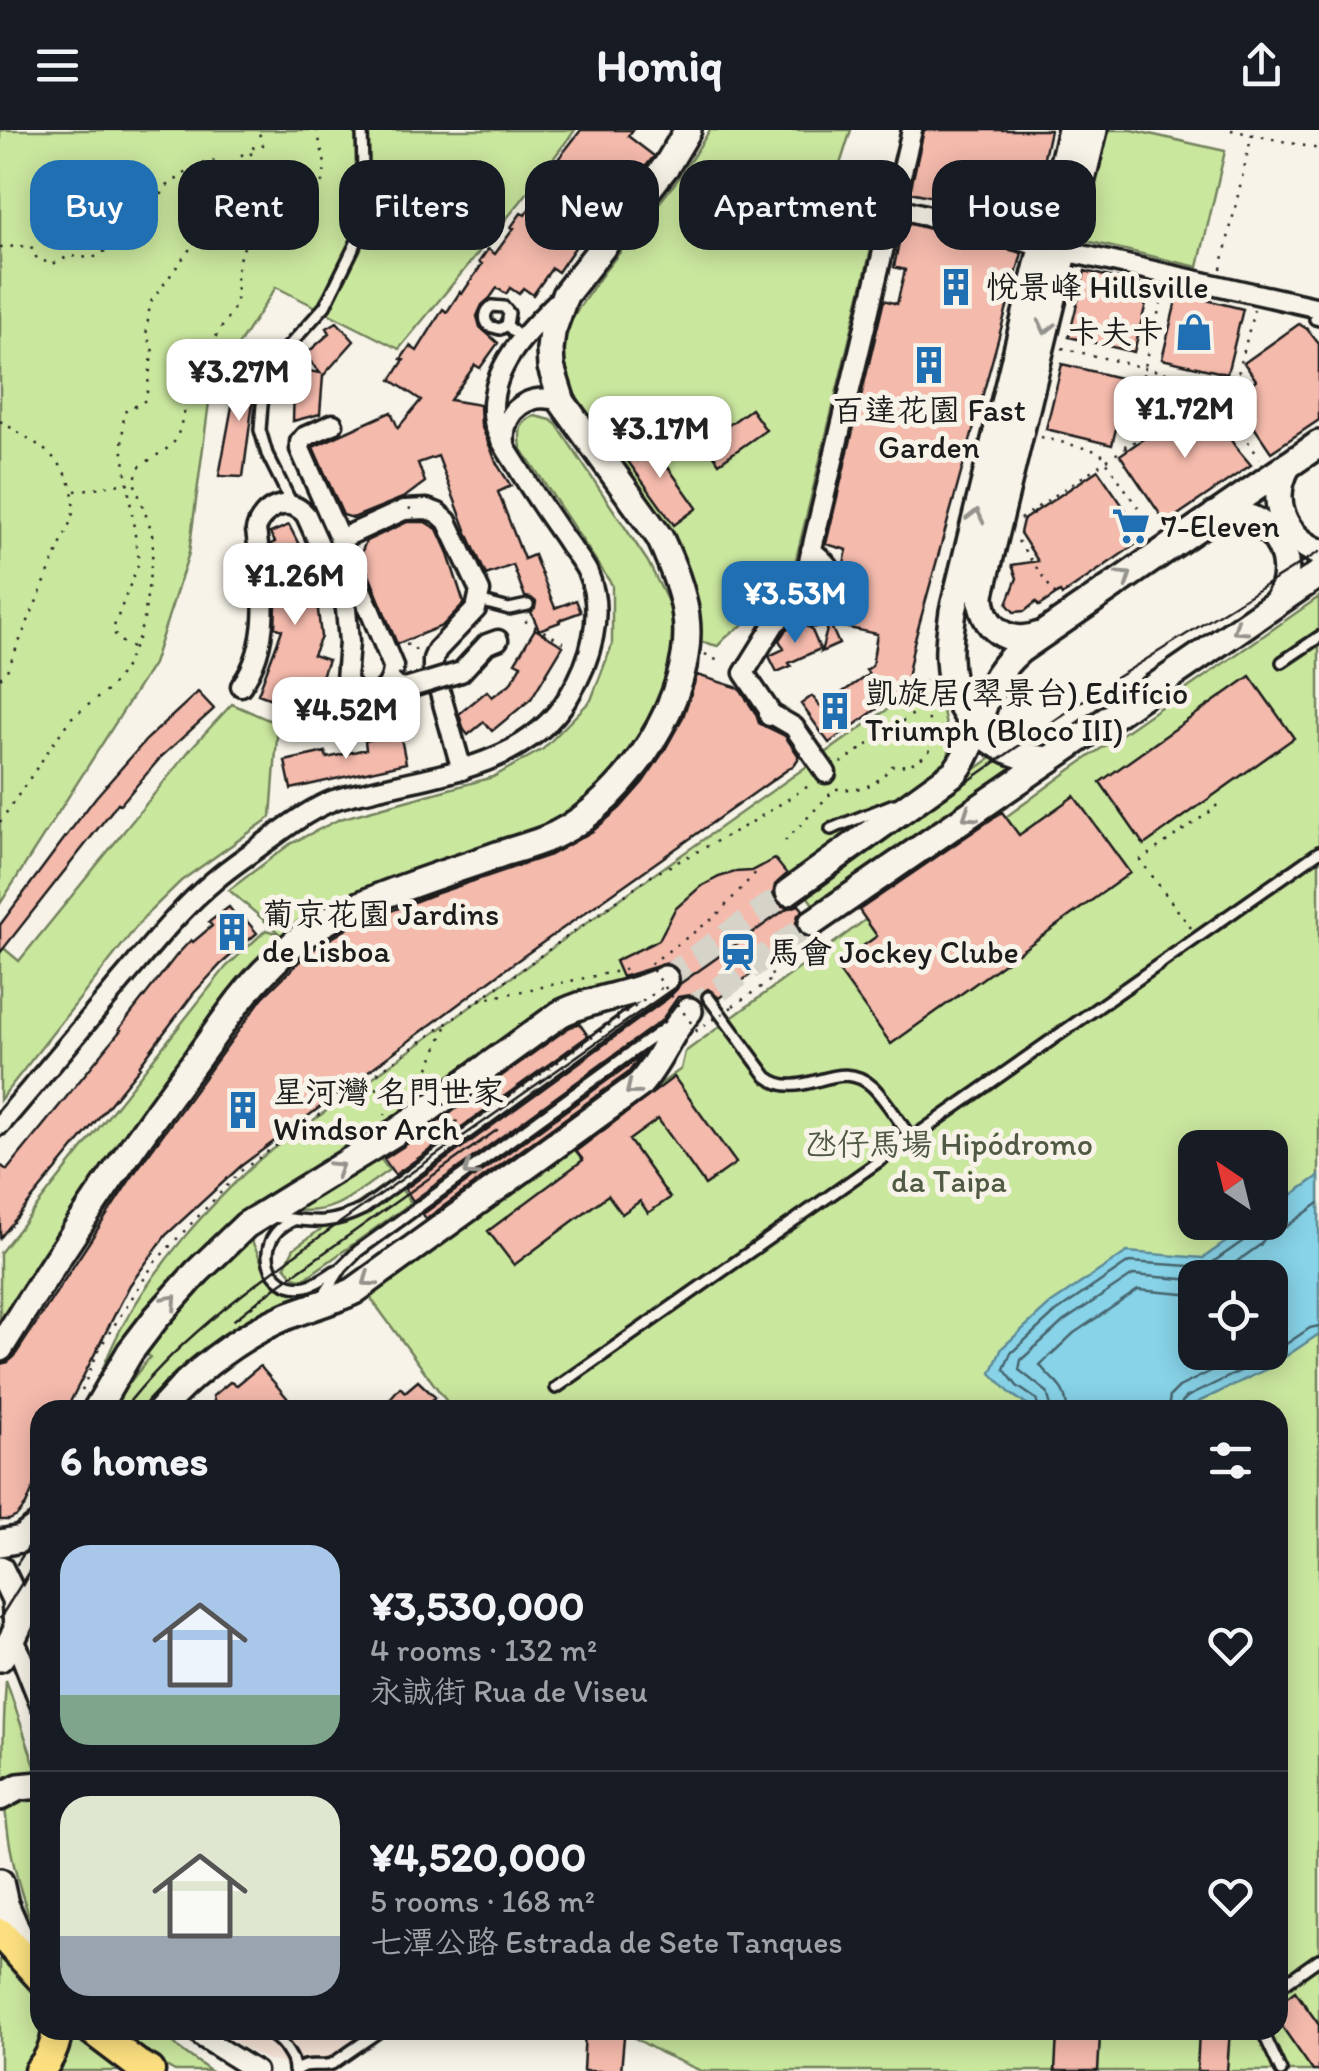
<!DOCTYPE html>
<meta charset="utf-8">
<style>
body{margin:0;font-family:Itim,"LXGW WenKai TC",sans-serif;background:#242831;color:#f1f3f6;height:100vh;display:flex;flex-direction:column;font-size:38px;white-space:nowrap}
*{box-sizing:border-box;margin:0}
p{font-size:32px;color:#9ea1a6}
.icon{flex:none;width:55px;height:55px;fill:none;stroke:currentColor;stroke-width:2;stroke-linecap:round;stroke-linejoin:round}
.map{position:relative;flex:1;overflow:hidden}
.details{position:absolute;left:30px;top:1270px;width:1258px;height:640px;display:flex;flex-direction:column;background:#171b24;border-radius:30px;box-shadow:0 5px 25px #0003}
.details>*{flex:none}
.top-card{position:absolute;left:30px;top:30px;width:1260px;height:90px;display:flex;gap:20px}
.needle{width:65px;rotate:325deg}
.controls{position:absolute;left:1178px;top:1000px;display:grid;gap:20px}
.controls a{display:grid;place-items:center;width:110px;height:110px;border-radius:20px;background:#171b24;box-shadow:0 5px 25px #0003;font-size:50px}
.price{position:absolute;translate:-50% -85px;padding:0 22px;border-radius:20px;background:#fff;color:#222;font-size:32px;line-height:65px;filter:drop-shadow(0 2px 5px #0008)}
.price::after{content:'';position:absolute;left:50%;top:60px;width:30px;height:22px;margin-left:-15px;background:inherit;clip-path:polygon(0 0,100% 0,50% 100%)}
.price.current{background:#1f6fb2;color:#fff}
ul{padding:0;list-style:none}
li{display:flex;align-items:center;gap:30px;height:250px;padding:0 30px}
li+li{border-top:2px solid #363941}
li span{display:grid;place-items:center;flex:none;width:280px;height:200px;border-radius:30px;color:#555}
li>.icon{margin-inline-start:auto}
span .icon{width:120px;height:120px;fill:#fffc;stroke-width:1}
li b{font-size:42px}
h2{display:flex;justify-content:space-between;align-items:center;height:120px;padding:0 30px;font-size:42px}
.chip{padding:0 35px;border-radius:30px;background:#171b24;box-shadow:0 5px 25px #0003;font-size:35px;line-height:90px}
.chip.current{background:#1f6fb2;color:#fff}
header{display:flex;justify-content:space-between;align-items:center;height:130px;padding:0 30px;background:#171b24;font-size:45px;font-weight:700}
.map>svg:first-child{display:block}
.built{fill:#f6e2d6}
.green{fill:#cae79e;stroke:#73825d;stroke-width:2.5;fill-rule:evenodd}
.water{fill:#88d3e8;stroke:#5d8a96;stroke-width:2.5;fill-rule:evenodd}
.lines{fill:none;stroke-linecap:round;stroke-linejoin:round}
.shore{stroke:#47656e;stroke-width:2.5}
.building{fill:#f4baac;stroke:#1c1c1c;stroke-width:2.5}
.secondary-tunnel{stroke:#d6d3c9;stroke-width:25;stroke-dasharray:25 12;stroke-linecap:butt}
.lane-casing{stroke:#1c1c1c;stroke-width:16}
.street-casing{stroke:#1c1c1c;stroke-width:25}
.secondary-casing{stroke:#1c1c1c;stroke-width:32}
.primary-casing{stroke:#1c1c1c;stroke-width:35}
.path{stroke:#1c1c1c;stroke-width:2.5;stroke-dasharray:2.5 8;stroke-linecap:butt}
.lane{stroke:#f7f3e8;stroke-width:9}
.street{stroke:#f7f3e8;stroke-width:18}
.secondary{stroke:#f7f3e8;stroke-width:25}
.primary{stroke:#fce080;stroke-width:28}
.tram{stroke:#1c1c1c;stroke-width:2.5}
.street-bridge-casing{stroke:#1c1c1c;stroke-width:25;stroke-linecap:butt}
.path-bridge{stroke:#1c1c1c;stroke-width:2.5;stroke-dasharray:2.5 8;stroke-linecap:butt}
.street-bridge{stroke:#f7f3e8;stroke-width:18}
.oneway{stroke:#94928c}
.labels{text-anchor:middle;stroke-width:10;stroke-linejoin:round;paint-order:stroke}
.poi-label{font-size:32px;fill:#1c1c1c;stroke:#f7f3e8;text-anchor:start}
.park-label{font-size:32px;fill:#505943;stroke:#f7f3e8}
</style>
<header><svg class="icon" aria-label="menu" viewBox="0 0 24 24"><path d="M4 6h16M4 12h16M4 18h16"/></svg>Homiq<svg class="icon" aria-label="share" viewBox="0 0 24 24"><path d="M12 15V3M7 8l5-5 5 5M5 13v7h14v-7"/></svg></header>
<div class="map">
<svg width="1319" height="1941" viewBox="0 0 1319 1941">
<rect width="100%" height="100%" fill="#f7f3e8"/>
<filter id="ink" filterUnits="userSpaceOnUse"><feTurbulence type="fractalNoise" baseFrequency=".01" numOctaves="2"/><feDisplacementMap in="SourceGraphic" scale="20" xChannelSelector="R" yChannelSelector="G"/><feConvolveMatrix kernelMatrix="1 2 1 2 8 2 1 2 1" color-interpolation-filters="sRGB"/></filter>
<g filter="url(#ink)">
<path class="built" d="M219 1900H394L333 1941H306L266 1929 243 1917Z"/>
<path class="green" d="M0 0H575L521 71 399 219 276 157 211 257 189 423 153 534 0 774Z
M710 0H851L836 47 879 87 795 433C792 443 789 457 783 464 766 486 735 494 718 516L699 511 693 513 671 403 573 261 565 248 560 230 561 209 580 176 604 142 679 48Z
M1108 0H1132L1225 21 1198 137 1082 110Z
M535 286 551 290 557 295 648 432 672 480V518L659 574 637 614 611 646 578 679 544 699 369 762 312 785 282 805 239 853 0 1201V1123L226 837 266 800 280 804 229 760 290 714 340 689 493 647 543 619 591 570 612 515V455L521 318C519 303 518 290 535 286Z
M1319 467V1941H701L661 1923 621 1900H1278V1280H453L369 1166 681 939 685 922 1070 640ZM1195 1018H1270V1092H1195ZM1195 1148H1270V1222H1195Z
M936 545 950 616 948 628 933 647 646 845C617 855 587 858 560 871L374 1007 272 1068 86 1280C98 1252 108 1221 123 1195 160 1129 207 1078 261 1028L653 745Z
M232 574 278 594 271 687 181 751 145 786 0 970V815L19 831 193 616Z
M994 626 1021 638 817 780 803 760Z
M379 1027 389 1040C355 1063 333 1088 290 1079L322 1065Z
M394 1048 411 1073 307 1147 301 1149 294 1147 285 1136 294 1118Z
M248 1106C264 1126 263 1160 295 1162L297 1168 153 1280H108L150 1227 142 1220 137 1221Z
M6 1550 40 1651V1812C0 1724 0 1647 6 1550Z
M0 1824 24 1848 40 1870V1900H45L37 1927 26 1941H0Z
M68 1900H73L88 1915 123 1941H55Z
M110 1900H161L180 1919 210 1941H175L148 1926Z"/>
<path class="water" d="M1319 1046V1204L1267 1239 1182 1280H1035L1011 1264 991 1243 1002 1218 1050 1174 1127 1122 1203 1128 1253 1093 1270 1092V1080ZM1195 1148H1270V1222H1195Z"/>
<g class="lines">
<path class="shore" d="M1214 1148 1260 1115 1270 1101 1286 1097 1319 1073
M1039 1280 1036 1269 1017 1256 1004 1239 1011 1223 1056 1182 1129 1132 1206 1137 1253 1104 1257 1092
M1052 1280 1047 1262 1019 1240 1021 1230 1064 1191 1133 1145 1195 1150
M1067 1280C1066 1254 1053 1253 1040 1235L1074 1203 1138 1160 1195 1165
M1168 1280 1170 1266 1179 1257 1250 1222
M1180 1280 1182 1272 1187 1267 1261 1231 1310 1198 1319 1196"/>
</g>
<path class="building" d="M581 0H633L628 6 654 26 618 71 592 51 560 93 563 95 560 100 570 108 568 111 576 116 558 142 552 138 533 165 523 158 519 164 510 158 506 164 497 158 490 168 482 175 477 186 480 197 498 213 480 238 475 235 450 270 480 275 481 295 497 334 511 356 498 362 524 429 534 425 555 478 576 470 581 482 559 490 560 492 539 500 531 482 535 478 536 472 531 468 525 467 513 435 486 445 468 405 438 326 418 333 425 352 405 367 353 388 343 385 313 317 391 282 398 298 421 270 391 250 404 230 401 229 410 216 417 221 443 179 447 182 460 162 462 164 482 134 479 132 488 119 495 124 514 98 511 97 521 83 525 85 546 54 541 51Z
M924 0H1050L1031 87 910 62Z
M903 92 1022 123 914 513 905 559 829 613 801 574 812 566 821 577 869 544 866 540 872 536 877 504 830 494 839 514 821 522 829 492 840 471 844 450 843 438 847 420 826 414 884 170 897 174 905 140 894 137Z
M1085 141 1150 157 1134 222 1069 207Z
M1178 163 1243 179 1227 244 1162 229Z
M337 192 354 211 323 246 320 284 293 291 294 257 297 239 320 243 305 225 330 203 327 198Z
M1299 194 1307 199 1319 214V290L1271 322 1233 266 1256 250 1244 233Z
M250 231 257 240 243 347 219 346 238 244Z
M1062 234 1128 250 1112 315 1046 299Z
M1202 268 1235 316 1251 335 1166 393 1120 325Z
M751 279 766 300 719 333 705 312Z
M639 310 650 312 697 378 674 395 622 323Z
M1098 340 1145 408 1062 465 1060 462 1039 476 1036 472 1025 481 1014 482 1007 474 1017 448 1012 435 1038 431 1020 403 1023 390Z
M407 392H425L437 399 447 421 464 473 442 496 397 514 363 430 362 421 366 411Z
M289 395 325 466 318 480 321 507 313 525 328 530 309 581 294 576 293 581 275 575 277 571 258 564 282 500 275 497 276 475 282 461 274 445 271 414 275 412 270 403Z
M797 493 811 498 820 519 789 533 791 536 777 542 769 526 784 519 779 510 785 501Z
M535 499 563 516 531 569 492 601 484 592 468 605 464 600 459 584 487 561 492 567 510 554 521 535 515 532Z
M697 545 736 557 741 561 756 584 759 593 785 606 798 625V629L794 635 511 835 241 1036 166 1105 130 1155 66 1280H40V1343L26 1375 17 1386 9 1390H0V1234L8 1232 14 1227 133 1045 263 867 309 822 350 797 429 766 550 725 593 701 620 678 643 652 664 621 683 587Z
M1250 546 1294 608 1144 715 1100 652Z
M198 562 214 579 161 627 120 675 118 673 0 823V795L61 713 96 667 146 610Z
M400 603 406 633 291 659 285 631 325 622 327 628 366 619 365 611Z
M1074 666 1130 743 891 914 835 836 877 806 859 780 1002 682 1019 705Z
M775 729 787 744 775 755 773 765 782 776 790 778 799 775 803 780 798 785 796 793 798 801 803 806 719 868 708 859 701 863V870L691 865 678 867 661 891 413 1071 405 1059 668 868 677 859 681 852 679 842 668 833 622 847 615 831 659 810 675 779 700 757 719 747 735 742 752 741Z
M229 777 241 792 245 789 257 803 221 834 194 863 139 936 140 937 0 1108V1035L7 1040 121 900 119 899 176 826 191 810 193 812 212 796 209 792Z
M579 893 588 906 395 1045 384 1029 410 1012 568 898Z
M641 926 628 943 426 1089 423 1084Z
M674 947 736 1033 705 1055 658 989 629 1010 670 1068 648 1083 640 1071 622 1084 608 1065 514 1135 488 1101 583 1030 576 1021Z
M260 1236 289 1270 276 1280H216L213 1266 230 1252 237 1255Z
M418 1251 435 1267 423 1280H394L388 1271 400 1257 405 1262Z
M1295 1861 1319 1895V1941H1313L1278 1891V1874Z
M585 1900H614L624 1907 621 1941H583Z
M1199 1900H1230L1227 1941H1197Z
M1057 1904 1100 1906 1098 1941H1055Z"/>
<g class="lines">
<path class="secondary-tunnel" d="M665 849 789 762
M689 881 812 793"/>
<g class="lane-casing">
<path id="lane" d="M1315 189 1319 190
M507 195 500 199 489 196C483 189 485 181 492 176L504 177 509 183 507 195 521 209
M588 299C620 301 652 299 681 313
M292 374 267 324 260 300 262 275 268 248 278 228 325 176 359 107 364 83 362 0
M479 471 509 479 528 475
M1282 532 1319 507
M831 699 894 674
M708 867 767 947C802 974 838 924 873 957 888 972 899 992 912 1009
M272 1087C310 1091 327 1097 363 1079L663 861
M292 1091C251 1109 267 1163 306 1156 317 1154 326 1147 335 1141
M322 1168 342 1137 358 1121 665 898
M556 1258 1319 722
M1278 1858 1319 1829
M241 1900C261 1901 273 1901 285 1918 291 1927 294 1931 294 1941
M1262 1900 1281 1941
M295 1941C306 1931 319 1938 332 1934L381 1900"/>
</g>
<g class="street-casing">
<path id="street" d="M894 77 1064 121 1319 178
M505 314C501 280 531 260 562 272
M340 409 404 380 427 379 438 383 447 391 480 461 476 479 437 520 433 529V538L462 640
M799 473 805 484C812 486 815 488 821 482 828 475 834 448 830 439 826 432 817 425 811 420
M461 542 487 514 498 510
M241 556C274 511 263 452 256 400 262 377 289 365 306 385L343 467 346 479 349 512 346 550C362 578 393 566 393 536L340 409 300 319V312L304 307 333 294
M770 583 794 597 826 643
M769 586V580L744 543 775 493 799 473 912 0
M0 995C41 947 82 898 122 850 151 816 180 779 215 750 230 737 247 726 263 714 286 698 308 680 334 670 348 665 364 663 378 659 447 643 529 633 569 566 591 531 605 483 588 443 583 432 574 422 567 412 550 387 532 362 517 336 507 320 493 302 493 282 491 234 531 198 561 168
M14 1508 40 1574
M196 1900 203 1908 256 1941"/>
</g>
<g class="secondary-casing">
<path id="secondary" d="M1288 335C1268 370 1283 407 1319 422
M1215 385C1268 376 1304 428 1276 474
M1040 505C1009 517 981 498 981 464L1094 0
M1049 630C992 626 951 586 949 528 948 512 951 497 953 481L1071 0
M789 762 955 642C987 601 974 559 1020 520L1319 314
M812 793 1319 444
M0 1218C61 1120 126 1023 196 930 219 899 242 862 271 835 280 826 289 817 299 809 349 771 440 746 500 724 519 718 540 713 557 704 626 670 696 565 686 487 683 460 671 432 660 408L562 272 551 237 550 220 552 202 565 165 667 35 688 0
M96 1280 130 1222 156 1188 197 1142 246 1095 401 999 560 884C594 867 631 866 665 849
M159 1280C195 1241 238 1207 287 1186 310 1177 333 1171 354 1161L639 955C660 933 668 904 689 881
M0 1413 21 1409 40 1395
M0 1439 15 1470 17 1497
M0 1528C18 1505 25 1477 40 1452
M0 1667 19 1657 40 1655
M0 1752 5 1774 30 1831"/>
</g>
<g class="primary-casing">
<path id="primary" d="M0 1803 40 1847
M92 1900 137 1934 150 1941
M39 1941C49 1930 56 1915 57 1900"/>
</g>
<path class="path" d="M1231 0 1319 19
M0 117 31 116 37 129 53 134 69 126 93 128 136 103 167 56 190 40 212 30 248 42 279 43
M1221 139 1252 4
M1062 218 1208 253 1260 329
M0 291C40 316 81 334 72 388L6 543 0 548
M1041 307 1100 322 1154 401
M1125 317 1164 160
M75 361 134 352
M1020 389 1239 241 1254 180
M1018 411 1059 470
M525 491 570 516
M406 515 411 514 418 523
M132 518 117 509 113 499 139 432 122 316 124 282 146 270 153 216 146 207 150 173 192 116 196 78 206 74C217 54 227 38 245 22L251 24V16L254 18 263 15 258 0
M705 524 720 532
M841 633 934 570
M836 659C864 660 873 658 892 636L909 635 928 624 932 614 927 576
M0 692 70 589 108 560 123 541 137 512 144 489 153 420 152 402 134 352 139 337 171 316 177 308 197 236 234 178 237 166 236 143 240 126 245 115 279 98 319 59 324 47 325 34 317 0
M785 711 836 658
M1191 798 1140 730 1217 677 1210 668
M479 870 628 839
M733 876 774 848 761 829
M425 948 448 892
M370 949 389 975 385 985
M296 1001 363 996
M82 1260 99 1219 155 1132 242 1040 653 745 749 694 810 655
M1229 1906 1245 1900"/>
<use href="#lane" class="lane"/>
<use href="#street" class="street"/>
<use href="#secondary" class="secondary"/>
<use href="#primary" class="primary"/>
<path class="tram" d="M234 1190 276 1157 497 1000
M123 1280C174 1213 244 1162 311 1113L1108 553 1319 422
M143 1280 175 1245
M17 1434 40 1399
M0 1488 40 1424"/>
<g class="street-bridge-casing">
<path id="street-bridge" d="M391 551 397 557 405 559 461 542"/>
</g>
<path class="path-bridge" d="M405 368 414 388
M732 877 697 901 649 835 715 787 759 739
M425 948 478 1021
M463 1000 664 856"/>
<use href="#street-bridge" class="street-bridge"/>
</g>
<defs><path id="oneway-chevron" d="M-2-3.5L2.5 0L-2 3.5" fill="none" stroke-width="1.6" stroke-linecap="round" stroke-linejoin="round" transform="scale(2.5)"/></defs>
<g class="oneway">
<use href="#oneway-chevron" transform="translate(1046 197) rotate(104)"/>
<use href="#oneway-chevron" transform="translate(976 386) rotate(-76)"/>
<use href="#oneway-chevron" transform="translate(1125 447) rotate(-34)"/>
<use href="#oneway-chevron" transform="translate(1239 499) rotate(146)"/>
<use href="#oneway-chevron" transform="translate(969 685) rotate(146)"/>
<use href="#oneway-chevron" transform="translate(632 959) rotate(141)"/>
<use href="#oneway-chevron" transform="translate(337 1038) rotate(-32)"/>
<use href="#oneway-chevron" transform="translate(470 1040) rotate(144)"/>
<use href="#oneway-chevron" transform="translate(369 1150) rotate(144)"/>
<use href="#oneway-chevron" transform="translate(171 1171) rotate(-48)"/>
</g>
</g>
<defs>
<g id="building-bare" transform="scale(3)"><path d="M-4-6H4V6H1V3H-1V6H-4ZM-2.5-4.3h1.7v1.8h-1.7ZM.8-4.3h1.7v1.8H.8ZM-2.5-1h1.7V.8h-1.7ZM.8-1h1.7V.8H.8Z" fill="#1f6fb2" stroke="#f7f3e8" stroke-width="2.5" paint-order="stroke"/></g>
<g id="shop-bare" transform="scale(3)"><path d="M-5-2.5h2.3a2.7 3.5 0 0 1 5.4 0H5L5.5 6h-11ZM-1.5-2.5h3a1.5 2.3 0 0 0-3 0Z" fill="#1f6fb2" stroke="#f7f3e8" stroke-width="2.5" paint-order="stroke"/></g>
<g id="supermarket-bare" transform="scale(3)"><path d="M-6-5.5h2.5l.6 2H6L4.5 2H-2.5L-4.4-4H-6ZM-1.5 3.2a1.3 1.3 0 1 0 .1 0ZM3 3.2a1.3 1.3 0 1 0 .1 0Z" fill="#1f6fb2" stroke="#f7f3e8" stroke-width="2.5" paint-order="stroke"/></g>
<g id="station-bare" transform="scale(3)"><path d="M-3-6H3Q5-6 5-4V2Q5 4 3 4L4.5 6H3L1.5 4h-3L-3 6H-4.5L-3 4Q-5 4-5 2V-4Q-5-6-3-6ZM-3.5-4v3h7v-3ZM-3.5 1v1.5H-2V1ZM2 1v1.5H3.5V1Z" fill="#1f6fb2" stroke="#f7f3e8" stroke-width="2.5" paint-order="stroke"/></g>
</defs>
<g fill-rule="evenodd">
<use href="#building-bare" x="956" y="157"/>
<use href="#shop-bare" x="1194" y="202"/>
<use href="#building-bare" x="929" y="235"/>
<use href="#supermarket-bare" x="1131" y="396"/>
<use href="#building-bare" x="835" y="581"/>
<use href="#building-bare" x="232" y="802"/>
<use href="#station-bare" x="738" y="822"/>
<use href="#building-bare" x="243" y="980"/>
</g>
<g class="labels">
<g class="poi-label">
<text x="986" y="168">悅景峰 Hillsville</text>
<text x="1164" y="213" text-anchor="end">卡夫卡</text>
<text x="929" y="291" text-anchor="middle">百達花園 Fast<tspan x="929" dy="37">Garden</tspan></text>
<text x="1161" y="407">7-Eleven</text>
<text x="865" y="574">凱旋居(翠景台) Edifício<tspan x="865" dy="37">Triumph (Bloco III)</tspan></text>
<text x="262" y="795">葡京花園 Jardins<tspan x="262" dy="37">de Lisboa</tspan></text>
<text x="768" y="833">馬會 Jockey Clube</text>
<text x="273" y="973">星河灣 名門世家<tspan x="273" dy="37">Windsor Arch</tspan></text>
</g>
<g class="park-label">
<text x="949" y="1025">氹仔馬場 Hipódromo<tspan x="949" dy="37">da Taipa</tspan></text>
</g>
</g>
</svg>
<div class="controls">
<a><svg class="needle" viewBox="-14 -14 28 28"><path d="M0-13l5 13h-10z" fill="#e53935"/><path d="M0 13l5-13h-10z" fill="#9ea1a6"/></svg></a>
<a><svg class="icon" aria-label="locate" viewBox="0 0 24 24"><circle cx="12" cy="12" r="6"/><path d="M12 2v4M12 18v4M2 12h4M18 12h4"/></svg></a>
</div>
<b class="price" style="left:239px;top:294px">¥3.27M</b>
<b class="price" style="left:1185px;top:331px">¥1.72M</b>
<b class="price" style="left:660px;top:351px">¥3.17M</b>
<b class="price" style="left:295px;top:498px">¥1.26M</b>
<b class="price current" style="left:795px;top:516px">¥3.53M</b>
<b class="price" style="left:346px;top:632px">¥4.52M</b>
<div class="top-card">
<a class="chip current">Buy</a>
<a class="chip">Rent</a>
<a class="chip">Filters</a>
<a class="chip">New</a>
<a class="chip">Apartment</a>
<a class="chip">House</a>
</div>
<section class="details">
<h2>6 homes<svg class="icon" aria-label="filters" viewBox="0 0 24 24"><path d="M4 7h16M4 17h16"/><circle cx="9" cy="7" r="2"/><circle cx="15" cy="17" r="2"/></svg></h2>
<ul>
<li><span style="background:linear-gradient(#a9c7e8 75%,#7fa58c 0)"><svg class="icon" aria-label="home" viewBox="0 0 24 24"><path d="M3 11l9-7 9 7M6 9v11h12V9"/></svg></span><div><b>¥3,530,000</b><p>4 rooms · 132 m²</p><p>永誠街 Rua de Viseu</p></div><svg class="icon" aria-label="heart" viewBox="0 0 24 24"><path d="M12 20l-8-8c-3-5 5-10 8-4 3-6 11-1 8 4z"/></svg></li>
<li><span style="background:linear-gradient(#dfe7d0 70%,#9aa5b1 0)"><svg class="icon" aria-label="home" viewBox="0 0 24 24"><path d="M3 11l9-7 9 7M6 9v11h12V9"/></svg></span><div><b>¥4,520,000</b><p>5 rooms · 168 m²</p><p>七潭公路 Estrada de Sete Tanques</p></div><svg class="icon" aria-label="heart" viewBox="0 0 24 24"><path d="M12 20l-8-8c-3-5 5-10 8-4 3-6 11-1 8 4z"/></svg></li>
</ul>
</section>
</div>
